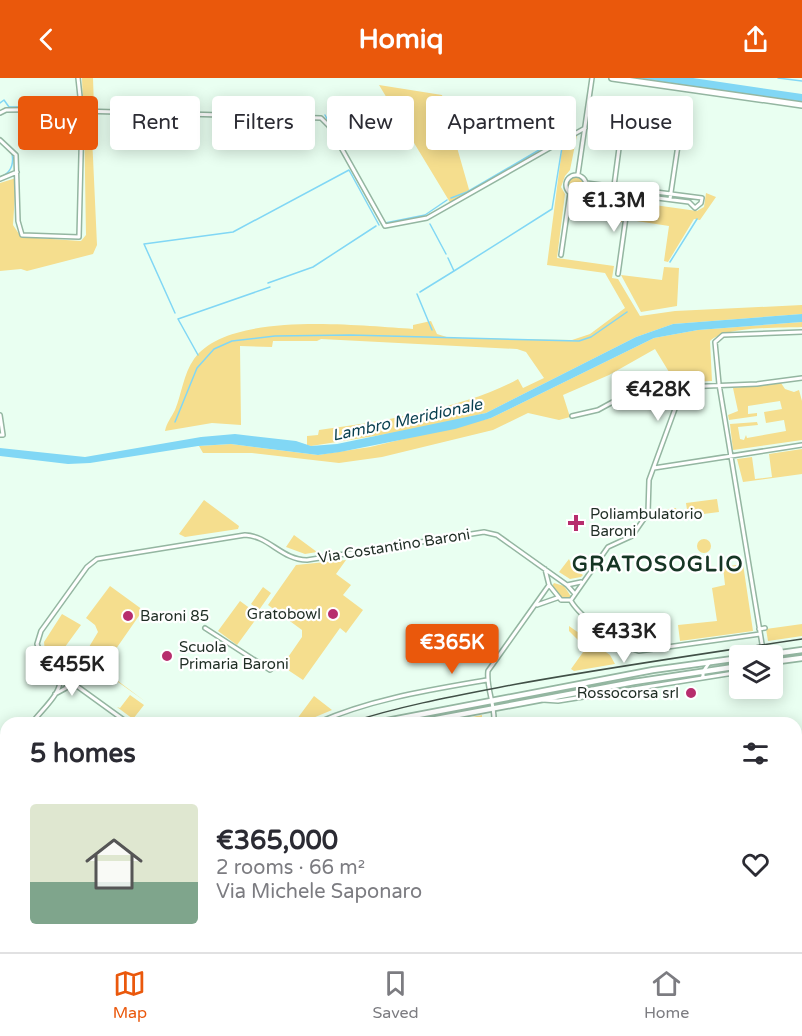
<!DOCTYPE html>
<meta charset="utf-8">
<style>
body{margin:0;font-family:"Varela Round",sans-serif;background:#f7f7f7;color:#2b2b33;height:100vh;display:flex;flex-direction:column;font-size:22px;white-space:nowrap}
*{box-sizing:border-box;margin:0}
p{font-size:20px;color:#7c7c81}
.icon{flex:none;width:33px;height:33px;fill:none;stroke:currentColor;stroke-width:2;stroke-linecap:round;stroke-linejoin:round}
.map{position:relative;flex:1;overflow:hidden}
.sheet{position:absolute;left:0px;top:639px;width:802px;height:236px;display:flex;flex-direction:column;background:#fff;border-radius:18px 18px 0 0;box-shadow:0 3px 15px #0003}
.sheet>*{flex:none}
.guide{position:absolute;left:18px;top:18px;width:766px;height:54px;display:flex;gap:12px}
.controls{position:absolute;left:729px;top:567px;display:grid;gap:12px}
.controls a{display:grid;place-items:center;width:54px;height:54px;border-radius:6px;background:#fff;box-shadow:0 3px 15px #0003;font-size:30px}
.price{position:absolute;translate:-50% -51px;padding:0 14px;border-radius:6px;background:#fff;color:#222;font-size:20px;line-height:39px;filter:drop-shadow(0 2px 3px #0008)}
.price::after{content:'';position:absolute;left:50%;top:36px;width:18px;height:14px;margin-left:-9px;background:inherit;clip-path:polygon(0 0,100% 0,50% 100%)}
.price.current{background:#ea580c;color:#fff}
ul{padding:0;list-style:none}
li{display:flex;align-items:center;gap:18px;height:150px;padding:0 30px}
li+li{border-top:2px solid #e1e1e2}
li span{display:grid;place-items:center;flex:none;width:168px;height:120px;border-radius:6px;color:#555}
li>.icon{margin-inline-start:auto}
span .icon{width:72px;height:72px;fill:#fffc;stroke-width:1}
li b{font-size:26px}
h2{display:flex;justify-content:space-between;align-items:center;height:72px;padding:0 30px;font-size:26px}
.tag{padding:0 21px;border-radius:6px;background:#fff;box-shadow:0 3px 15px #0003;font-size:21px;line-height:54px}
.tag.current{background:#ea580c;color:#fff}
header{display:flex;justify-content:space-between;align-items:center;height:78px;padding:0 30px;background:#ea580c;color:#fff;font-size:27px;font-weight:700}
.tabs{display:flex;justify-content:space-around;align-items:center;height:84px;border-top:2px solid #e1e1e2;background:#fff;font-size:16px;color:#7c7c81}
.tabs a{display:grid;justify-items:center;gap:3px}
.tabs .current{color:#ea580c}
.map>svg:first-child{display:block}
.green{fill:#f5de8e}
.water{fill:#81d7f5}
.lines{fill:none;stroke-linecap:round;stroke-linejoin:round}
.stream{stroke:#81d7f5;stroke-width:1.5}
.minor-casing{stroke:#94b6a1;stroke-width:6}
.tertiary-casing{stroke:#94b6a1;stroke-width:8}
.secondary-casing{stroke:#94b6a1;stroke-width:8}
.primary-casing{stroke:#94b6a1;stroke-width:8}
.minor{stroke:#fff;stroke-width:3}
.tertiary{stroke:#fff;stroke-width:4.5}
.secondary{stroke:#fff;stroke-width:4.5}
.primary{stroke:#fff;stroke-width:5}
.tram{stroke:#415047;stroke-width:1.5}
.poi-dot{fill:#b72e6d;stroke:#fff;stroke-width:2}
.labels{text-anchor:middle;stroke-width:4.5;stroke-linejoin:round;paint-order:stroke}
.poi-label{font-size:15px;fill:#1f2d24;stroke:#fff;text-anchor:start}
.street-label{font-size:15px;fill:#1f2d24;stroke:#fff}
.water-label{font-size:16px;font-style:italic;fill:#083e4e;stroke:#fff}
.district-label{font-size:21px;font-weight:bold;letter-spacing:1.5px;fill:#163524;stroke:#fff}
</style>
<header><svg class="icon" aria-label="back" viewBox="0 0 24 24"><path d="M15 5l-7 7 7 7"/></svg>Homiq<svg class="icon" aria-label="share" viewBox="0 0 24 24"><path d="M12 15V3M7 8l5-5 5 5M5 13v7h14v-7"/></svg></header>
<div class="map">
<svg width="802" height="874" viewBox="0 0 802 874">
<rect width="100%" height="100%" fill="#e9fff1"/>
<path class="green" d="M82 0H93L94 30 83 29Z
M379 7 442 17 470 115 451 126Z
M84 36H91L97 167 93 176 27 193 21 191 0 193V105L16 100 13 147 21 159 81 163 86 157Z
M577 57 570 92 565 98 561 109 565 116 557 180 614 188 612 200 618 201 640 238 675 233 802 227V236L673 246 636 259 486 335 407 353 311 368 307 367V358L318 357 319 352C375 345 470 329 518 301L523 310 544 300 526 274 517 271 321 261 317 263H273L272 269 240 268 241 347 212 345 165 353C167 344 171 340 175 332 182 315 183 297 194 281 229 232 359 248 413 251V247L431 243 437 256 450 260 572 262 590 256 625 230 605 195 547 187 563 63Z
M568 107a8 8 0 1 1 16 0a8 8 0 1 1-16 0Z
M706 115 716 119 700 142 694 141 668 184 664 183 669 148 630 142 633 124 697 133 704 129Z
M586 118 625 123 622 144 570 137 572 122Z
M664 189 679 190 677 228 641 234 621 197 662 202Z
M802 244V249C778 250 727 248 710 263L712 303 682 304 669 294 655 271 609 297 563 317 570 339 559 342 528 335 493 352 382 379 339 385 252 375H203L199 368 231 366 318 377 370 369 491 340 654 260 698 252Z
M781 305 785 311 794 314 799 312 802 323V362L733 372 730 346 757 344 758 347 738 349 740 361 744 362 746 357 747 360 786 353 784 342 766 345 764 334 782 331 780 323 748 328V336L757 335V338L729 342 728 337 738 333 733 310Z
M802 371V396L743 404 737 381 752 379 755 401 772 399 769 376Z
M717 421 719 434 688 438 686 425Z
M204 422 239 448 238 451 185 459 179 456Z
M676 430 678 439 663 442 662 432Z
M294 457 317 474 305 476 286 469Z
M697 468a7 7 0 1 1 14 0a7 7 0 1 1-14 0Z
M569 481 573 490 583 497 581 499 570 501 559 494Z
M346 482 336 496 351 507 343 517 363 532 346 555 340 550 303 602 282 588 302 559V552L268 527 296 487Z
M743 486 753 553 680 563 678 547 717 543 712 510 725 507 723 489Z
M554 505 564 508 572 520C563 526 556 515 552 508Z
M110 508 143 532 102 591 146 624 83 579 98 554 95 547 86 540Z
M263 509 271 515 259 532 251 526Z
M240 523 259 537 237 567 218 553Z
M62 536 81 547 54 584 45 574 44 564Z
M802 546V558L768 563 766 551Z
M569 548 610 577 615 586 574 593 571 591 586 570 569 553Z
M130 617 144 627 133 641 117 629 120 630Z
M314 618 332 632 301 645H294Z
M482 637V645H442Z
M6 755V800L0 801V756Z
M802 796V874H379L377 869 796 868 797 798Z"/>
<path class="water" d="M637 0H693L802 16V24Z
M802 236V244L698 252 654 260 491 340 455 351 340 374 318 377 231 366 198 368 90 385 68 386 0 378V370L85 379 201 359 235 356 296 363 311 368 337 366 486 335 636 259 673 246Z"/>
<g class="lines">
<path class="stream" d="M778 0 802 3
M0 25 4 22 9 29H69
M325 37 337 60
M0 99C11 95 14 86 12 75
M451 120 467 114 575 51
M385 145 425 137 447 122
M430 146 446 176
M670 184 697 141
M454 193 552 131 563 63
M268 205 313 189 376 148
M420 214 454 193 448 180
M417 216 432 252
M175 235 144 166 233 154 349 92 379 147
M198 277 178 241 270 209
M175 344 197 290 214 271 232 263 275 258 350 257 579 263 591 259 627 234"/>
<g class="minor-casing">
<path id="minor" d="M81 33 321 40 329 48 385 148 427 140 585 50
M0 35 6 32 80 31
M0 62 16 77 18 143 22 157 79 159 82 37 78 0
M578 96 592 0
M566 107a10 10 0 1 1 20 0a10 10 0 1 1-20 0Z
M0 101 17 94
M614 108 623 40
M586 111 689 124 695 130 701 125 702 120 586 105
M670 121 681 47
M561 177 570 115
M618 196 630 110
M0 337 3 357H0
M572 338 598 332 642 308 674 302 683 309 757 306 802 300
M654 390 802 367
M549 507 561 522H571L608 469 632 458 648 435 649 402 683 309
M567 507 575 516
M571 523C581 540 620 568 639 573L760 556
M537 527 557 520
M205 550 270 592 275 588
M759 551 765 550
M764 578 719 306 715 264 723 257 802 254
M703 599V594L709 585
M55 616 66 610 68 602
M543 622 558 623 740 594
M494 644C495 626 486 610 488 593L549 507 545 491
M32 645C42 631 63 615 60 598
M128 645 45 585 37 566 41 553 87 489 97 481 245 457C269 458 282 482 307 482L484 454 497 457 567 507 581 504
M317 645C371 621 429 612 487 602
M6 680 2 686 6 692"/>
</g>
<g class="tertiary-casing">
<path id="tertiary" d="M0 690 2 687
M0 696 6 692"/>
</g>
<g class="secondary-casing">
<path id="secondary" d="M758 578 802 572
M772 584 802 580
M376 645 653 592 740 580
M415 645 634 604 740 588
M0 740H6
M0 747H6"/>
</g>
<g class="primary-casing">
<path id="primary" d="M612 0 802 27"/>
</g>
<use href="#minor" class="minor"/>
<use href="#tertiary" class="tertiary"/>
<use href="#secondary" class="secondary"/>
<use href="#primary" class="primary"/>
<path class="tram" d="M348 645C403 627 460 617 517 606 612 589 707 575 802 561
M6 705 1 715 6 726"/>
</g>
<g class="poi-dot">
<path d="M573 436h6v6h6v6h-6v6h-6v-6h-6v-6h6z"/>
<circle cx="333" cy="536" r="6"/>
<circle cx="128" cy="538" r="6"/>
<circle cx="167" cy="578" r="6"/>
<circle cx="691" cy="615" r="6"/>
</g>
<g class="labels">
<g class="poi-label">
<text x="590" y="441">Poliambulatorio<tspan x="590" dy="17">Baroni</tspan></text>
<text x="321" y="541" text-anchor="end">Gratobowl</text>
<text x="140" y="543">Baroni 85</text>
<text x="179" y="574">Scuola<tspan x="179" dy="17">Primaria Baroni</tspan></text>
<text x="679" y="620" text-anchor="end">Rossocorsa srl</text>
</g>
<g class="street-label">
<text transform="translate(394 468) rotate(-9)" y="5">Via Costantino Baroni</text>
</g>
<g class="water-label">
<text transform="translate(407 341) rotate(-12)" y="6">Lambro Meridionale</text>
</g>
<g class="district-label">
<text x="658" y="493">GRATOSOGLIO</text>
</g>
</g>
</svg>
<div class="controls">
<a><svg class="icon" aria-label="layers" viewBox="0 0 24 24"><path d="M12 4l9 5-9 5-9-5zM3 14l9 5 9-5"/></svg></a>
</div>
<b class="price" style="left:614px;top:155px">€1.3M</b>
<b class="price" style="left:658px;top:344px">€428K</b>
<b class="price" style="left:624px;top:586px">€433K</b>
<b class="price current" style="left:452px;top:597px">€365K</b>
<b class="price" style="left:72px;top:619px">€455K</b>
<div class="guide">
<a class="tag current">Buy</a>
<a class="tag">Rent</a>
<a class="tag">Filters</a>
<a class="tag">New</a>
<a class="tag">Apartment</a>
<a class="tag">House</a>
</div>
<section class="sheet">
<h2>5 homes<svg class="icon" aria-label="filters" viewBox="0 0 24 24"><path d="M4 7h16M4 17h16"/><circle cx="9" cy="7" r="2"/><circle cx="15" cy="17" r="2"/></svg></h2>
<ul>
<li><span style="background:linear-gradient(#dfe7d0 65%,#7fa58c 0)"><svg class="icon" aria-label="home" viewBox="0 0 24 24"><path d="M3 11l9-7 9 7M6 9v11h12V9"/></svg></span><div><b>€365,000</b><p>2 rooms · 66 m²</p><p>Via Michele Saponaro</p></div><svg class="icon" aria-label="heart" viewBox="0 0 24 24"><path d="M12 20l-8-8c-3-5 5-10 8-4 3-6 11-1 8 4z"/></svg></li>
</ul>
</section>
</div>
<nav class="tabs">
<a class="current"><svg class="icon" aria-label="map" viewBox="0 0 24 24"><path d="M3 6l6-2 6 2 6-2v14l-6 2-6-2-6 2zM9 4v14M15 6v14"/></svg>Map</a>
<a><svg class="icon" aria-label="saved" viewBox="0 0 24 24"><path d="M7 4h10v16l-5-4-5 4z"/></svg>Saved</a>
<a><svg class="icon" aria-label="home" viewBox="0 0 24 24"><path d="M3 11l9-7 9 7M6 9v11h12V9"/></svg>Home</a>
</nav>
